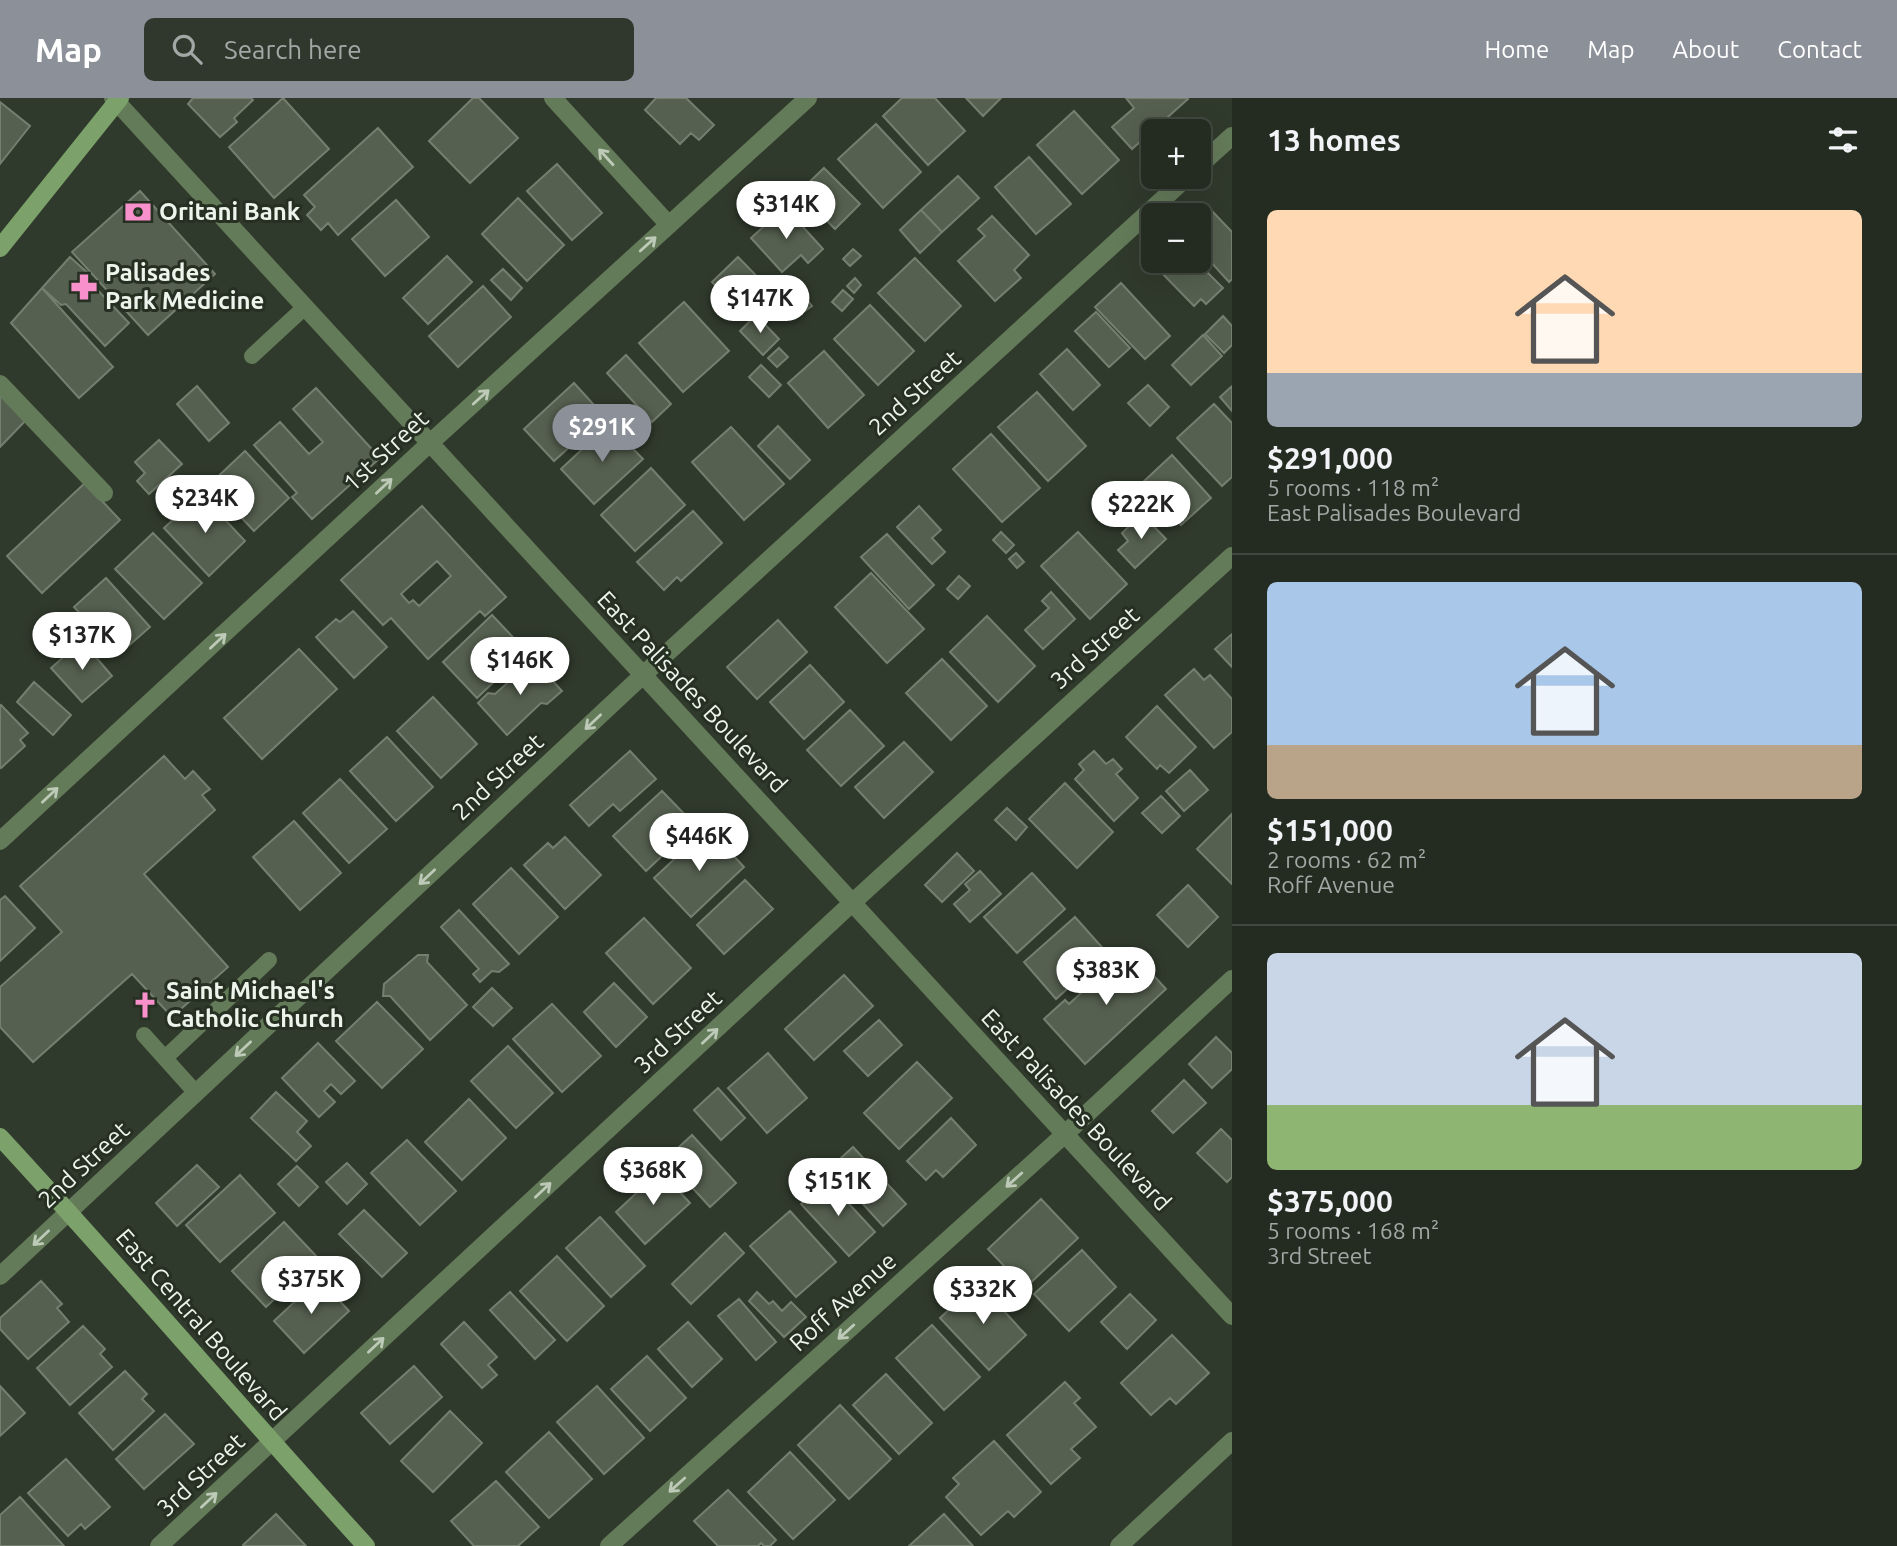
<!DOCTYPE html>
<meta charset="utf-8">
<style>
body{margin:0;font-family:Ubuntu,sans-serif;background:#30382e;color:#f1f3f6;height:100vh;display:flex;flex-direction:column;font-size:26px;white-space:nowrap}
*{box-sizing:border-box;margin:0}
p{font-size:23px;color:#a3a7a5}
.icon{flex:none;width:38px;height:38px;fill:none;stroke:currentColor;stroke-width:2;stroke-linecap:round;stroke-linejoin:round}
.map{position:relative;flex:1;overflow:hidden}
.panel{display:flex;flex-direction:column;background:#242c21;width:665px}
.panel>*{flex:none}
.tools{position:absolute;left:1141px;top:21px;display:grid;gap:14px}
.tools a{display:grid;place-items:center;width:70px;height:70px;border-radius:10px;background:#242c21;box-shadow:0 7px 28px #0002,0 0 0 2px #41483f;font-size:35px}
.price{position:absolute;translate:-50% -60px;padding:0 16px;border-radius:24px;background:#fff;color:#222;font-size:23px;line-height:46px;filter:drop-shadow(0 2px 4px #0008)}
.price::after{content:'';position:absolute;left:50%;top:42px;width:21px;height:16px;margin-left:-10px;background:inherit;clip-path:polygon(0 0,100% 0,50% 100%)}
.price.current{background:#8c9099;color:#fff}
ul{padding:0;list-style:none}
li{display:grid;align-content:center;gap:14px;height:371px;padding:0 35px}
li+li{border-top:2px solid #41483f}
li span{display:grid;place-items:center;height:217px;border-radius:10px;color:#555}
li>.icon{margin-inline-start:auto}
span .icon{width:126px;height:126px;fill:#fffc;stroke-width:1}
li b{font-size:30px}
h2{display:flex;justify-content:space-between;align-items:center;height:84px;padding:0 35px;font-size:30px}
header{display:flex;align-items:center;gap:42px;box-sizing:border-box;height:98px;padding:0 35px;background:#8c9099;color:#fff}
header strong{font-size:33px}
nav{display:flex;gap:38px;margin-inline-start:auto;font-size:24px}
.search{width:490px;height:63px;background:#30382e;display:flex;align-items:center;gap:18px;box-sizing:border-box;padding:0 24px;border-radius:10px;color:#a3a7a5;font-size:26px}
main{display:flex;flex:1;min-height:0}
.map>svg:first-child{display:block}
.building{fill:#556050;stroke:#747f6f;stroke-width:2;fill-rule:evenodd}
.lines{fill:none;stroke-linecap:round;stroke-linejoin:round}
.lane{stroke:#647b59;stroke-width:16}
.street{stroke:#647b59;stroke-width:18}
.secondary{stroke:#7ca16a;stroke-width:18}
.oneway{stroke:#bdcab8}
.labels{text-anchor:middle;stroke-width:6;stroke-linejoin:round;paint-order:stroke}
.poi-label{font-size:24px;font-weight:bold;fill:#edf4eb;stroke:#263022;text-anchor:start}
.street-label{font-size:24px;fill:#edf4eb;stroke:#263022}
</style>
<header>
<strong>Map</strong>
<div class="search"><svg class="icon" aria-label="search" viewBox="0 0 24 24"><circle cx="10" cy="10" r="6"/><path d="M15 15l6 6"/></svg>Search here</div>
<nav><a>Home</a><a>Map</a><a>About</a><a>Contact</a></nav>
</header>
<main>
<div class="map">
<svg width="1232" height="1448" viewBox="0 0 1232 1448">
<rect width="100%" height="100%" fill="#303a2c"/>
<path class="building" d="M193 0H251L253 2 234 20 237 24 220 39 188 6Z
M283 0 329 51 274 100 229 49Z
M473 0H479L518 40 470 85 429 43Z
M656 0H686L714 27 699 42 691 35 680 46 645 12Z
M902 0H935L965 33 928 67 883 18Z
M966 0H1001L983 18Z
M1126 0H1187L1188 1 1132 51 1112 29 1134 10Z
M0 4 30 28 0 66Z
M1074 13 1119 62 1082 96 1037 47Z
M876 26 921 74 883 110 838 61Z
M378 30 413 69 338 137 328 125 321 132 307 117 315 109 304 97Z
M1029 59 1071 106 1036 136 995 89Z
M557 66 602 115 572 142 527 93Z
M824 70 860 106 835 131 799 94Z
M958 78 979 100 942 134 921 112Z
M140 93 215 176 148 237 72 154Z
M518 100 564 147 527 183 482 136Z
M396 102 429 139 385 178 352 141Z
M785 109 823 151 808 165 801 157 782 174 751 140Z
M921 112 942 134 920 155 900 132Z
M1212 113 1232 134V181L1229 184 1199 151 1200 138 1199 125Z
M992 118 1029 157 1014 172 1021 180 995 203 958 163 985 138 978 131Z
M853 151 861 158 850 168 843 161Z
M447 158 472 184 428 226 403 200Z
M70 159 90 177 89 183 129 225 105 248 66 206 61 207 42 190Z
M738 159 781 203 763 221 757 215 749 223 712 184Z
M915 160 961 208 925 243 878 195Z
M1158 163H1196L1223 190 1206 206 1201 201 1194 208 1154 167Z
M503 171 522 190 511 202 491 182Z
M855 180 861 187 854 195 847 188Z
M1121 185 1170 238 1145 261 1095 209Z
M483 188 511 219 458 269 429 238Z
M42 190 113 269 79 300 11 225Z
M843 192 853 201 842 213 832 204Z
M805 199 812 208 805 213 798 204Z
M684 204 729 253 683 294 639 245Z
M870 207 914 253 878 287 834 241Z
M1096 214 1130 250 1109 269 1075 233Z
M756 217 779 241 763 257 740 233Z
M1223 218 1232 228V247L1224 255 1205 236Z
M1203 237 1222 258 1191 287 1172 267Z
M779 250 788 259 777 269 768 260Z
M1067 251 1100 287 1073 312 1040 276Z
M824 253 864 297 828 330 788 285Z
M626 257 671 306 652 324 607 275Z
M761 267 781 287 769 299 749 279Z
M574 285 604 318 554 363 524 331Z
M1148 287 1169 309 1150 328 1128 305Z
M197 288 229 325 209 343 177 306Z
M1232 288V313L1220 299Z
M0 290 30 318 0 349Z
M316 290 380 360 312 421 292 399 297 395 254 347 280 324 309 356 323 344 293 311Z
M1037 294 1086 348 1048 383 998 329Z
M1214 306 1232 325V379L1222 388 1177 340Z
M609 326 643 361 594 406 561 371Z
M778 328 810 362 790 381 758 348Z
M731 329 784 386 744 422 692 364Z
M991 336 1040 390 1002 424 953 371Z
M159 342 182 366 149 396 137 383 145 375 135 364Z
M245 353 289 400 254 433 210 386Z
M1172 357 1211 400 1181 427 1142 385Z
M651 370 685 407 635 453 601 417Z
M85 385 120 422 42 495 7 458Z
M201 396 245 443 209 478 164 430Z
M422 408 506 499 485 518 480 513 428 561 391 520 383 527 341 482ZM437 463 451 478 419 508 413 502 409 505 401 496Z
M919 408 941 432 932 440 945 454 932 466 897 429Z
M693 413 722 445 681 483 677 479 664 492 637 464Z
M1142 416 1166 441 1135 470 1118 452 1128 443 1122 435Z
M1001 434 1014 447 1006 455 993 442Z
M1078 434 1127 486 1090 521 1041 468Z
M153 435 202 485 164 521 115 471Z
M887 436 934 487 909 511 861 459Z
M1016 455 1024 464 1017 470 1009 461Z
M871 475 924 531 887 565 835 509Z
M959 478 970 488 958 501 947 491Z
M106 480 150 529 118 557 74 509Z
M1051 494 1075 521 1043 551 1025 532 1049 510 1042 503Z
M353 513 387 549 354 580 316 539 336 521 340 524Z
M492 517 526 553 477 600 443 564Z
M987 518 1035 568 998 604 950 554Z
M778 522 807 554 757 601 727 569Z
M1232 536V569L1215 551Z
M82 543 112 578 82 604 51 570Z
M299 551 337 591 262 661 224 620Z
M942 561 987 608 951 642 906 595Z
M533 562 562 593 547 606 541 605 507 637 478 605 488 595 495 596Z
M810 567 844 604 804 641 770 604Z
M1194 571 1204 582 1210 577 1232 601V634L1214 650 1165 597Z
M34 584 71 617 53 637 17 604Z
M433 599 477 646 441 680 397 633Z
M1 607 28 635 20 642 25 648 1 670 0 669V608Z
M1157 608 1196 649 1169 675 1160 667 1157 671 1126 639Z
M850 612 884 648 841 688 807 652Z
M387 639 433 689 396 723 350 673Z
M904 644 933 674 884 720 855 689Z
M630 653 656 681 620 713 613 706 589 728 570 707Z
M1094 653 1106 666 1113 661 1122 671 1116 676 1138 700 1114 723 1075 681 1084 672 1079 666Z
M164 658 185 681 193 673 210 691 202 697 215 712 144 776 228 869 172 919 132 876 33 964 0 929V889L62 834 20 788Z
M1190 672 1208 692 1184 713 1166 693Z
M340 681 387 731 349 765 303 715Z
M1065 685 1113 734 1077 770 1029 721Z
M662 693 695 727 646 773 613 738Z
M1161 698 1180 718 1162 735 1142 715Z
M1007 710 1027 729 1016 742 995 722Z
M1232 716V786L1197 751Z
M294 723 341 775 300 812 253 759Z
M708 730 744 769 691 819 654 780Z
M565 739 601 777 565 811 524 767 548 745 553 750Z
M957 755 974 773 942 804 925 787Z
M511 770 558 819 519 856 473 806Z
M980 773 1001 796 970 824 954 806 970 792 965 786Z
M1032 775 1065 811 1017 855 984 819Z
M745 782 773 811 724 856 697 827Z
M1188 787 1218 819 1188 849 1157 817Z
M5 798 35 830 0 863V802Z
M459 812 509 866 499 874 492 873 480 884 473 876 479 871 441 829Z
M1075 819 1107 855 1056 901 1024 864Z
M644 820 691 870 653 906 606 855Z
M1129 851 1166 891 1085 966 1044 921 1065 902 1069 906Z
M418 857H428L427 864 467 907 430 942 390 898H383L384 886Z
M844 877 873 908 814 962 785 931Z
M614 885 647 919 616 949 584 914Z
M492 890 512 910 493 928 473 909Z
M377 904 423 951 382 990 336 943Z
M552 906 601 958 562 994 513 941Z
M879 922 902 947 868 978 844 953Z
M1216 939 1232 955V971L1212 990 1189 966Z
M318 945 355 983 341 996 331 986 324 993 335 1004 319 1019 282 980Z
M508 948 553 995 516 1030 471 983Z
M768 955 807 1000 767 1035 728 990Z
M917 964 952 1000 899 1051 864 1015Z
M1184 982 1206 1005 1173 1035 1152 1013Z
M718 990 745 1020 721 1042 694 1012Z
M276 994 307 1023 297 1034 311 1048 296 1063 251 1020Z
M469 1001 506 1040 462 1082 425 1044Z
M951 1020 976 1047 943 1079 936 1072 926 1082 907 1063Z
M1221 1031 1232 1042V1079L1227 1084 1197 1055Z
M692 1037 736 1085 710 1109 666 1061Z
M407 1042 456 1093 420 1127 371 1075Z
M853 1049 906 1106 883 1128 830 1070Z
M347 1065 367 1086 347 1106 326 1084Z
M197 1067 219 1089 177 1128 156 1105Z
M297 1068 318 1089 299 1108 278 1086Z
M660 1073 690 1105 645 1146 616 1114Z
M240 1077 275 1115 220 1164 186 1127Z
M827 1082 875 1134 849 1158 801 1106Z
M1041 1101 1078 1140 1025 1190 988 1151Z
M364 1112 407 1155 382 1179 339 1136Z
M790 1113 836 1164 796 1199 750 1148Z
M600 1119 645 1168 611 1199 566 1150Z
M284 1124 318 1160 266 1209 232 1173Z
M725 1135 744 1155 691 1206 672 1186Z
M1082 1152 1116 1189 1069 1233 1034 1196Z
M557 1158 604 1208 567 1243 520 1193Z
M319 1181 349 1213 304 1255 274 1223Z
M41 1183 62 1206 57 1210 69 1224 28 1261 0 1231V1220Z
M978 1185 1026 1237 989 1272 940 1220Z
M510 1194 555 1242 535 1261 490 1212Z
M757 1194 769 1206 773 1203 782 1213 791 1204 806 1219 784 1239 749 1203Z
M1130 1196 1156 1222 1127 1251 1101 1224Z
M739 1201 776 1244 756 1262 718 1218Z
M464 1224 497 1259 488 1267 497 1277 482 1290 441 1246Z
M688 1224 722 1261 692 1289 658 1251Z
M932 1227 980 1279 944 1312 896 1260Z
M83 1228 105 1251 100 1256 112 1269 70 1307 37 1270Z
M1172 1237 1209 1275 1176 1306 1170 1300 1151 1317 1121 1285Z
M647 1258 686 1300 650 1333 611 1291Z
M414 1268 442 1299 390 1346 361 1315Z
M125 1273 147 1296 142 1301 154 1313 113 1352 79 1315Z
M886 1276 932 1325 899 1356 853 1307Z
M1065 1284 1080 1300 1074 1305 1096 1329 1071 1351 1080 1360 1051 1386 1007 1337Z
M0 1288 25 1315 0 1338Z
M597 1288 644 1340 604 1376 557 1324Z
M840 1307 891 1361 849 1401 798 1347Z
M450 1313 482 1345 433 1394 401 1363Z
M165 1316 194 1346 144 1391 116 1361Z
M549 1334 592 1381 549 1420 506 1374Z
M994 1343 1041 1394 1014 1419 1008 1413 981 1437 946 1399 959 1386 953 1380Z
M790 1354 835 1402 793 1441 748 1394Z
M66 1361 110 1409 85 1431 81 1426 68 1438 28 1395Z
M496 1383 539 1429 518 1448H474L451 1423Z
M728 1392 776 1442 770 1448H764L761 1445 758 1448H718L694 1423Z
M20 1399 64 1448H0V1417Z
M276 1416 306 1448H244L243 1447Z
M944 1416 973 1448H909Z"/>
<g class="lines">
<path class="lane" d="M252 258 305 209
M144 937 196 995
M165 960 269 862"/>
<path class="street" d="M113 0 1232 1218
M553 0 669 127
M1199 68 1232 38
M0 286 104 395
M0 743 430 345 808 0
M0 1178 643 577 1187 79
M159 1448 852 805 1232 458
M609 1448 1065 1036 1232 881
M1119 1448 1232 1343"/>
<path class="secondary" d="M0 150 120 0
M0 1039C124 1173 243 1313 366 1448"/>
</g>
<defs><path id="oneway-shaft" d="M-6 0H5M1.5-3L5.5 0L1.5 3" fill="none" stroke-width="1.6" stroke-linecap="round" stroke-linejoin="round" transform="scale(1.75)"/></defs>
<g class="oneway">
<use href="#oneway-shaft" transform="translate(606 59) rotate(-132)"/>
<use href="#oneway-shaft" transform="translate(648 146) rotate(-42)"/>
<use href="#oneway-shaft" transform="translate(481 299) rotate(-42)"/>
<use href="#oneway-shaft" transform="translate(384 388) rotate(-43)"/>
<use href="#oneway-shaft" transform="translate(218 543) rotate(-43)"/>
<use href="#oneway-shaft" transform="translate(593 624) rotate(137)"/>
<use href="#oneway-shaft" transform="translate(50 697) rotate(-43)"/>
<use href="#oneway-shaft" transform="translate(427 779) rotate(137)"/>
<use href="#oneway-shaft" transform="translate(710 938) rotate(-43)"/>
<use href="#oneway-shaft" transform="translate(243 951) rotate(137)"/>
<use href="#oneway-shaft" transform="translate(1014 1082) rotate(138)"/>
<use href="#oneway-shaft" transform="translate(543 1092) rotate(-43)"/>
<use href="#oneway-shaft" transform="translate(41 1140) rotate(137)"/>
<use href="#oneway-shaft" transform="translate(846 1234) rotate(138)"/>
<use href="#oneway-shaft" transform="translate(376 1247) rotate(-43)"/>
<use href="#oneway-shaft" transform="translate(677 1387) rotate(138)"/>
<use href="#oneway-shaft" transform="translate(209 1402) rotate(-43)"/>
</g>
<defs>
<g id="bank-bare" transform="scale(2.1)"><path d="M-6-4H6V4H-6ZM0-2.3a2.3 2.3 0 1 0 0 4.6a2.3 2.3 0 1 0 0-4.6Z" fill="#f890cb" stroke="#263022" stroke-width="2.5" paint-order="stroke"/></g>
<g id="pharmacy-bare" transform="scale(2.1)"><path d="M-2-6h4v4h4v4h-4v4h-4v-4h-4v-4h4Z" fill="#f890cb" stroke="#263022" stroke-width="2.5" paint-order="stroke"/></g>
<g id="church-bare" transform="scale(2.1)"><path d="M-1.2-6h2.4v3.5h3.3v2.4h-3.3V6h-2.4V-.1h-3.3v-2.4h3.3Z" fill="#f890cb" stroke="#263022" stroke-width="2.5" paint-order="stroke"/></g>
</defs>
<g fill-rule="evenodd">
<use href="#bank-bare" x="138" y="114"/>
<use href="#pharmacy-bare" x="84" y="189"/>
<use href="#church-bare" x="145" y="907"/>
</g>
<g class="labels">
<g class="poi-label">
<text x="159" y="122">Oritani Bank</text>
<text x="105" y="183">Palisades<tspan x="105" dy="28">Park Medicine</tspan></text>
<text x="166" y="901">Saint Michael's<tspan x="166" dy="28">Catholic Church</tspan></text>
</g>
<g class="street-label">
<text transform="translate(915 295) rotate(-42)" y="8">2nd Street</text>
<text transform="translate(386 353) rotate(-43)" y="8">1st Street</text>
<text transform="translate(1095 550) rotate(-42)" y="8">3rd Street</text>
<text transform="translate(692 594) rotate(47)" y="8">East Palisades Boulevard</text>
<text transform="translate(498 679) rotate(-43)" y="8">2nd Street</text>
<text transform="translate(678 934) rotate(-43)" y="8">3rd Street</text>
<text transform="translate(1076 1012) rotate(47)" y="8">East Palisades Boulevard</text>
<text transform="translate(84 1067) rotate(-43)" y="8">2nd Street</text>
<text transform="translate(843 1204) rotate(-42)" y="8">Roff Avenue</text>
<text transform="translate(201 1227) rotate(49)" y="8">East Central Boulevard</text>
<text transform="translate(201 1377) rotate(-43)" y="8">3rd Street</text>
</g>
</g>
</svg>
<div class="tools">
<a>+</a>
<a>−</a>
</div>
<b class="price" style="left:786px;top:143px">$314K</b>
<b class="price" style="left:760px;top:237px">$147K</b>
<b class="price current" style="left:602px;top:366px">$291K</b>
<b class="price" style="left:205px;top:437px">$234K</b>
<b class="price" style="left:1141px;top:443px">$222K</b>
<b class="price" style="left:82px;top:574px">$137K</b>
<b class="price" style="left:520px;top:599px">$146K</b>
<b class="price" style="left:699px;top:775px">$446K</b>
<b class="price" style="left:1106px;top:909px">$383K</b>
<b class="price" style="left:653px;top:1109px">$368K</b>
<b class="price" style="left:838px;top:1120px">$151K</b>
<b class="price" style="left:311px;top:1218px">$375K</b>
<b class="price" style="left:983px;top:1228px">$332K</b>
</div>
<section class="panel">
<h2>13 homes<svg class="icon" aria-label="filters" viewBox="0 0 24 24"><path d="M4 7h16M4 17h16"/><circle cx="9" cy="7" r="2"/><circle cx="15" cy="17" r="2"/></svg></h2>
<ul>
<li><span style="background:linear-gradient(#ffd9b3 75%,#9aa5b1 0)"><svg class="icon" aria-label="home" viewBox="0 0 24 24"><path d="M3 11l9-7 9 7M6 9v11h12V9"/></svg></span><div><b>$291,000</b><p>5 rooms · 118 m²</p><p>East Palisades Boulevard</p></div></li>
<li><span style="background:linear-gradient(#a9c7e8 75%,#b9a48a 0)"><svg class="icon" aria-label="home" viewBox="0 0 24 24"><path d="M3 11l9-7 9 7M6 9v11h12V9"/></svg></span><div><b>$151,000</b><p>2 rooms · 62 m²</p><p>Roff Avenue</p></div></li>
<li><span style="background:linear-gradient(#c9d6e8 70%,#8fb573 0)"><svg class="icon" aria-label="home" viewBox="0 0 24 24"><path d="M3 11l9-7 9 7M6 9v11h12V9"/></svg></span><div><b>$375,000</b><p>5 rooms · 168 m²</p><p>3rd Street</p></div></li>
</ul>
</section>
</main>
